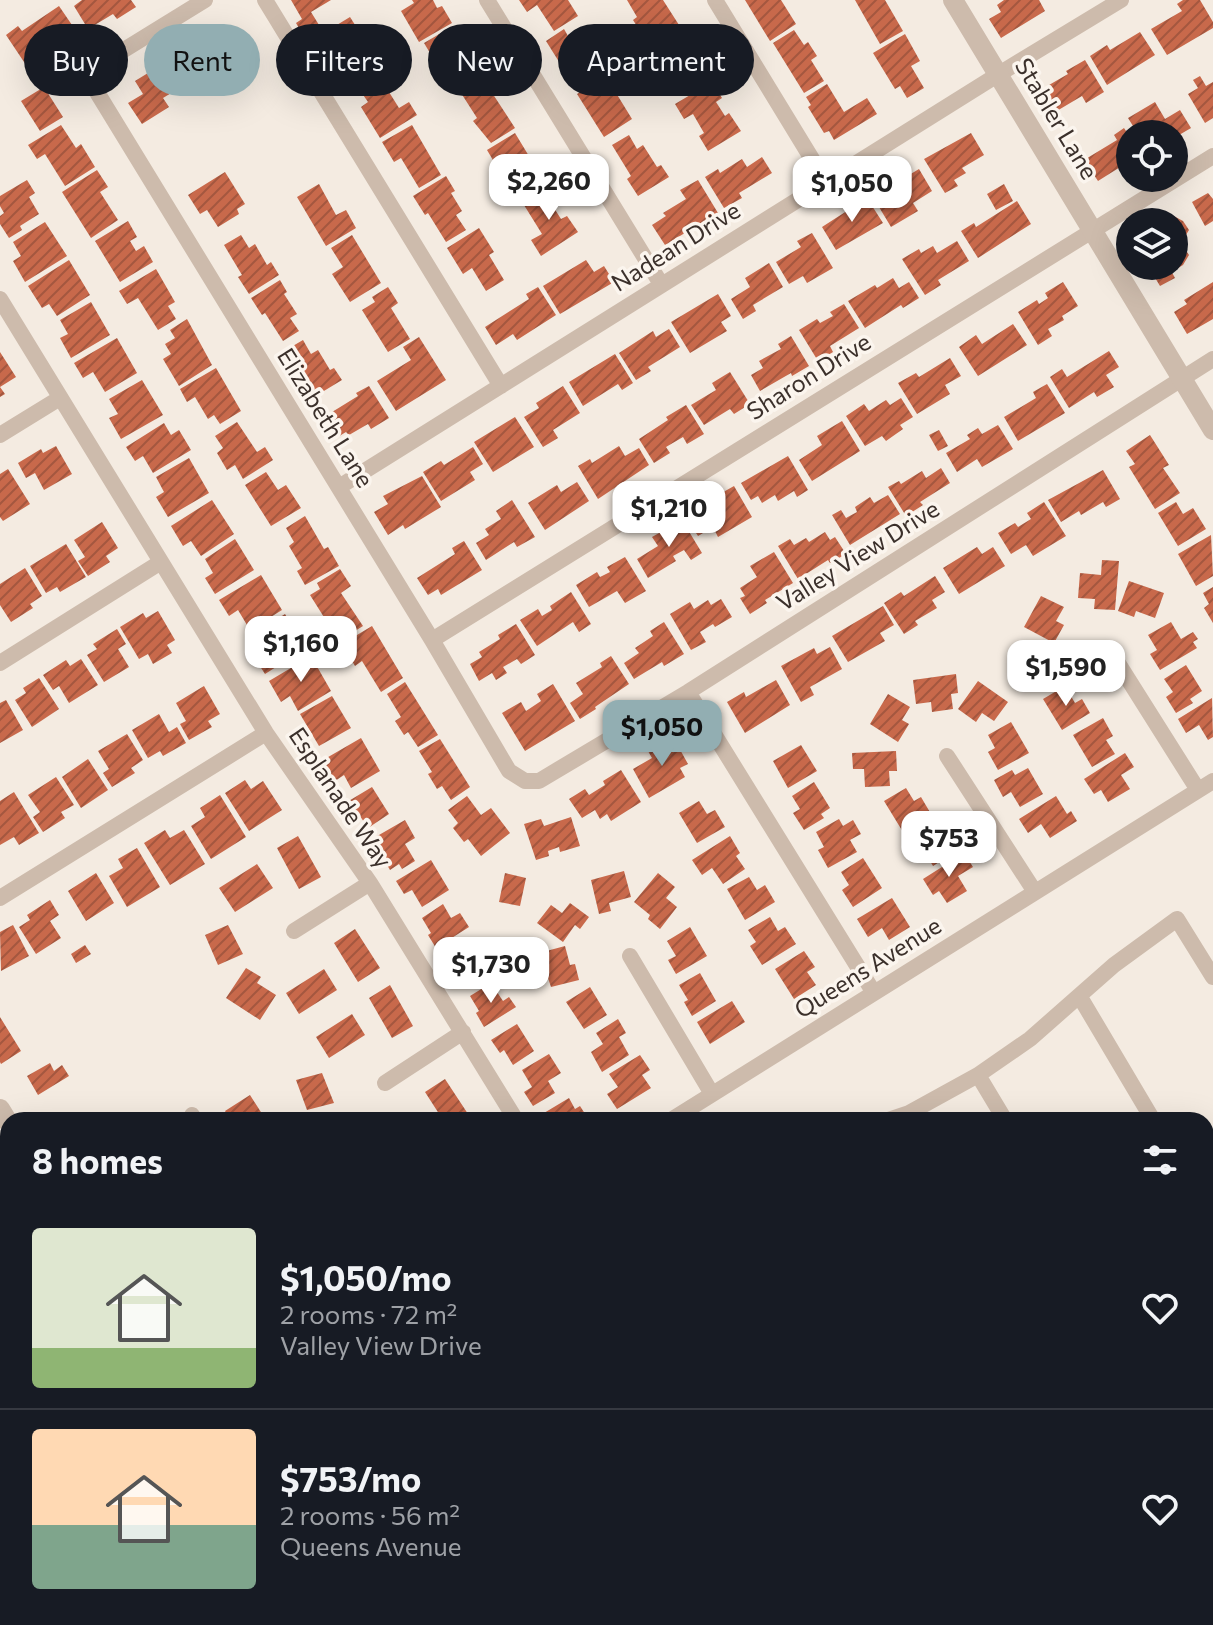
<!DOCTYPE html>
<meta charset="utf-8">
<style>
body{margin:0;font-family:Commissioner,sans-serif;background:#242831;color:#f1f3f6;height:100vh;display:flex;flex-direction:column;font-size:30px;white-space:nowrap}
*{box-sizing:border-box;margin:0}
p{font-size:26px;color:#9ea1a6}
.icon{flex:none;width:44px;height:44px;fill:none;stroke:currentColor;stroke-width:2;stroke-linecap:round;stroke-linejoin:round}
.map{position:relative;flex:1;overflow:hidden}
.sheet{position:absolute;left:0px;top:1112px;width:1214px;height:514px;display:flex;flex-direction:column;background:#171b24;border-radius:24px 24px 0 0;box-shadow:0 8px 32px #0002}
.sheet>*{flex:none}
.guide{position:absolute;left:24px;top:24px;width:800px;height:72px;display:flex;gap:16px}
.tools{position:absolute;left:1116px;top:120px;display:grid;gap:16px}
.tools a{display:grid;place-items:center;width:72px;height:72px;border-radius:50%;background:#171b24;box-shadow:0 8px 32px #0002;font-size:40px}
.price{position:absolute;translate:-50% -68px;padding:0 18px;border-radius:16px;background:#fff;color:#222;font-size:26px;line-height:52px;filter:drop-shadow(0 2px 4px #0008)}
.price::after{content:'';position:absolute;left:50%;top:48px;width:24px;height:18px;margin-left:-12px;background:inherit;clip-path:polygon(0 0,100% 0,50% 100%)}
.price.active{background:#92aeb2;color:#111}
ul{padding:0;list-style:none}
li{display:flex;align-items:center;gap:24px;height:200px;padding:0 32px}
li+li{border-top:2px solid #363941}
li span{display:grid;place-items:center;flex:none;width:224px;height:160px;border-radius:8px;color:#555}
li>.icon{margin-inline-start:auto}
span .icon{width:96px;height:96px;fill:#fffc;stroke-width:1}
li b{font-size:34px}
h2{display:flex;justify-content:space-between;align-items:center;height:96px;padding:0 32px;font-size:34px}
.pill{padding:0 28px;border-radius:36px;background:#171b24;box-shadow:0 8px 32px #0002;font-size:28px;line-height:72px}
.pill.active{background:#92aeb2;color:#111}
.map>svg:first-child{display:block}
.building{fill:url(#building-hatch)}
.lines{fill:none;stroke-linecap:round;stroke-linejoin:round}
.service{stroke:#cdbbac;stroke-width:8}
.minor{stroke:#cdbbac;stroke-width:16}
.tertiary{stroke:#cdbbac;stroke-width:20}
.secondary{stroke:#a18a7d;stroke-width:20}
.labels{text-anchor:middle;stroke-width:7;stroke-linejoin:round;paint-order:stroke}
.street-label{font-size:24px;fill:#3b302b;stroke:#fbf5ee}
</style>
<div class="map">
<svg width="1213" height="1625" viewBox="0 0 1213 1625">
<defs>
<pattern id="building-hatch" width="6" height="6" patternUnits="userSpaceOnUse" patternTransform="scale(2)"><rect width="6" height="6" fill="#c8694b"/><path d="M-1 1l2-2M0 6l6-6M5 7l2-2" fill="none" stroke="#a4573f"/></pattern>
</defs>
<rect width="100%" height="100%" fill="#f4ebe1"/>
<path class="building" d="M82 0H131L136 7 117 19 113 14 88 29 74 6Z
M291 0H331L311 12 319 25 303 35 296 23 302 19Z
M412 0H433L437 8 442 6 452 23 419 42 401 11 414 3Z
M519 0H568L578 16 554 31 537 5 527 12Z
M627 0H663L679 25 638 50 630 38 640 31 633 20 637 17Z
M745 0H781L796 24 770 41Z
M855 0H885L903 31 880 44Z
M1004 0H1039L1045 11 1001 38 989 19 1001 12 997 5Z
M1183 0H1200L1213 22V28L1167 55 1151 29 1182 11 1177 4Z
M59 6 72 25 40 47 44 53 26 65 6 35 18 26 22 31Z
M350 17 357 28 351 32 373 68 356 79 347 64 339 69 317 37Z
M223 25 234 42 238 40 251 60 235 70 229 61 219 67 221 71 206 81 186 49Z
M453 26 463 43 454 48 474 81 454 93 424 43Z
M564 29 572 43 578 39 585 50 582 52 597 76 576 89 546 41Z
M794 30 804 45 808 42 817 56 811 60 824 81 804 93 773 43Z
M1140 32 1155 55 1107 85 1090 56 1107 45 1110 50Z
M905 34 920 61 911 66 924 88 907 98 900 86 895 89 873 53Z
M669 37 685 62 696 55 706 73 682 88 672 72 657 82 651 72 654 69 644 52Z
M174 57 189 82 163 98 169 107 142 124 128 103 143 94 135 81Z
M1085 60 1104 92 1086 103 1082 96 1050 115 1039 96 1051 89 1049 85 1068 74 1066 71Z
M609 74 616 86 613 88 632 119 604 137 577 94Z
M379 76 399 108 409 102 417 115 380 138 361 107 368 102 359 89Z
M1200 76 1206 86 1213 82V118L1205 123 1188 94 1198 88 1193 80Z
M483 79 515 128 491 143 473 121 477 118 461 93Z
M712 82 722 98 716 102 725 116 729 113 741 131 708 151 699 136 704 133 693 114 684 119 675 104Z
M827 84 844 112 867 98 877 114 834 140 829 131 824 133 808 107 811 105 806 97Z
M44 87 63 117 40 131 21 101Z
M1155 102 1165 119 1180 110 1191 128 1174 138V134H1138L1128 118Z
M61 125 76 148 81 144 95 167 65 186 45 154 37 159 28 145Z
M412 125 441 175 419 188 401 158 394 162 382 142Z
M1124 128 1130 137V168L1128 169 1125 164 1098 181 1084 160 1117 140 1114 135Z
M515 133 544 181 524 193 508 167 500 172 487 150Z
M971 133 984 155 962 168 966 173 954 180 958 186 945 193 924 159Z
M629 135 637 149 643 145 657 167 661 165 669 177 638 196 627 179 631 176 612 145Z
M762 157 772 173 739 193 742 198 724 208 705 177 718 169 720 173 742 159 747 167Z
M919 169 932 191 913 203 918 211 891 227 873 197 906 181 904 178Z
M97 170 108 187 100 192 118 220 91 238 62 192Z
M225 172 245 204 237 209 239 214 218 227 207 210 200 214 188 195Z
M446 176 455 191 451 193 462 211 456 215 466 230 446 242 428 213 425 215 413 196Z
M27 180 35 193 29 197 39 214 20 226 22 230 9 238 0 224V216L4 213 0 206V196Z
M698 180 718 213 665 245 652 225 666 216 663 213 686 199 680 190Z
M319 184 336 215 346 210 356 228 326 246 297 197Z
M1004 184 1013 201 996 210 987 194Z
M551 188 561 204 554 208 561 219 567 216 578 232 541 256 531 240 542 234 524 205Z
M1208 193 1213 199V221L1205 226 1192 202Z
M867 198 883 223 836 250 822 227Z
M1017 201 1031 224 978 258 961 231 974 223 976 227Z
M1172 215 1183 221 1189 230 1181 243 1189 255 1183 265 1175 270 1168 266H1174V222H1168Z
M128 221 137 237 130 241 136 251 144 246 153 262 120 282 95 241Z
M45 222 67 256 25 282 13 261 21 256 13 242Z
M479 228 494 252 489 255 504 280 486 291 472 268 463 274 447 248Z
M812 233 833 268 807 283 803 276 789 284 776 262 801 247 797 241Z
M241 235 249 248 255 244 267 265 271 262 279 275 249 294 238 277 242 275 224 245Z
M352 235 381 283 350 302 332 274 343 267 331 248Z
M957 241 969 261 938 280 941 285 925 295 902 259 919 249 921 253 933 246 937 253Z
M69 260 90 295 57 316 49 304 42 308 28 286Z
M586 260 594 272 604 266 614 282 560 314 543 286Z
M769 263 783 287 753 305 756 311 743 319 731 299 750 287 745 278Z
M1169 267 1175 278 1160 286 1154 276Z
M156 269 175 302 168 306 176 319 158 330 138 298 127 304 119 291Z
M893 278 899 288 909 282 919 298 903 308 901 305 865 328 848 301 875 285 877 288Z
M280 280 287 292 284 294 297 314 290 318 299 331 283 341 265 313 262 315 251 298Z
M1063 282 1078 306 1062 316 1064 320 1048 329 1052 336 1038 345 1018 312 1037 300 1039 304 1048 298 1045 293Z
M1213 282V319L1187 334 1174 312 1187 304 1184 300Z
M388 287 398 303 391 308 410 339 388 352 362 310 375 302 372 297Z
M538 287 556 315 517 340 513 334 496 345 485 327 529 299 526 294Z
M718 294 731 316 721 322 727 331 690 353 671 322Z
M91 302 110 335 71 358 60 338 68 334 60 320Z
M844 304 859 328 830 346 833 352 818 361 799 330 817 319 820 323 833 316 830 312Z
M187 319 212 365 179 386 163 359 171 354 165 344 175 338 170 330Z
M1013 324 1027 345 978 376 959 347 976 335 982 344Z
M669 329 680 347 648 367 651 371 636 380 619 353 653 331 656 337Z
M791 336 809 366 792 376 791 373 760 391 751 375 763 368 759 361 781 349 778 344Z
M419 337 446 380 396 411 377 381 411 360 403 347Z
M117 338 137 373 105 392 93 372 83 378 74 363Z
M303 340 311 354 318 350 330 370 334 368 342 380 314 397 286 350Z
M1109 351 1119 367 1106 375 1114 387 1097 397 1094 392 1069 408 1050 377 1062 369 1067 377Z
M0 352 16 377 0 387 5 394 0 397Z
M615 354 633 383 622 390 618 384 583 406 569 382Z
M950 358 961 376 945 385 950 394 917 414 898 383 916 373 919 377Z
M216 368 241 411 220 424 214 415 208 419 195 397 187 402 180 389Z
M730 372 750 404 734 414 730 409 704 425 691 405 716 390 712 383Z
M142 380 163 415 121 439 109 418 118 414 109 399Z
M1047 384 1065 413 1018 441 1004 417 1036 398 1033 392Z
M369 386 389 418 371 429 368 424 349 435 346 432 336 438 324 417 358 396 356 393Z
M563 386 580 413 553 430 558 438 543 447 524 417 539 408 536 403Z
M901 398 913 417 900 425 903 429 886 441 882 436 865 446 846 416 864 404 869 411 886 400 890 405Z
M686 405 704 434 687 444 683 437 666 447 670 453 654 463 639 439 668 420 666 417Z
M515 417 534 447 493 472 474 442Z
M842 421 860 451 812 481 799 460 822 445 817 436Z
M237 422 257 452 265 447 273 460 243 479 235 465 227 470 217 453 223 448 215 436Z
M164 423 171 435 179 430 191 450 153 473 143 456 135 461 126 447Z
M998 425 1013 449 982 467 977 459 957 472 946 453 970 439 967 435 978 428 982 434Z
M939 430 948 446 938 451 929 435Z
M1150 435 1169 465 1163 468 1180 493 1155 509 1129 467 1135 464 1126 451Z
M56 446 72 474 44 490 35 473 26 478 18 463 41 449 43 453Z
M619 446 625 456 639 448 649 465 598 499 578 466 590 459 592 463Z
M473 447 483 464 470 472 475 480 441 501 423 472 441 461 444 465Z
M788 456 808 490 797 497 794 491 778 501 775 495 762 503 758 496 751 500 741 483Z
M189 458 209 493 168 517 156 497 164 492 156 477Z
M941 468 950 483 920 502 923 505 906 516 888 487 899 481 901 484 922 471 926 478Z
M8 469 30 504 3 521 0 517V474Z
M1103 470 1120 499 1106 507 1103 502 1081 515 1079 511 1061 522 1048 500Z
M266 472 278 490 286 485 301 508 271 526 245 485Z
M422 476 441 507 405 529 403 525 388 535 374 512 388 504 383 496Z
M577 482 589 501 545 530 528 503 557 485 561 492Z
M734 486 752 517 718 537 713 527 698 536 687 519 713 504 711 499Z
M888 495 900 514 850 545 832 515 841 510 846 518 857 512 855 507 870 497 874 503Z
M212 500 234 534 201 556 191 541 183 546 171 526Z
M512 500 535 537 517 547 514 542 486 560 476 543 489 535 485 529 501 519 496 511Z
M1044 502 1066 536 1033 556 1026 545 1011 554 998 533 1015 523 1018 527 1031 519 1027 513Z
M1176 502 1183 514 1193 508 1206 529 1178 546 1158 513Z
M305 516 324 549 328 547 339 566 305 585 297 571 302 568 289 546 294 542 286 528Z
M682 520 702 553 691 560 684 550 673 556 676 561 648 578 637 559 658 546 652 537Z
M102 522 118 548 106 556 110 562 88 576 78 561 85 557 74 540Z
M825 532 830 540 835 537 846 554 830 563 828 560 798 579 778 546 790 539 794 545 806 538 809 542Z
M1211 535 1213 576 1196 586 1178 554Z
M235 539 254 570 215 594 205 578 213 573 205 559Z
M464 541 482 570 441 595 438 589 428 595 417 578 455 554 452 548Z
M66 544 86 577 60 592 57 587 46 593 30 566Z
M977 547 982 554 993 547 1005 566 959 594 943 568Z
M774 552 793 583 765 600 767 603 750 614 740 598 745 596 740 588 757 577 750 566Z
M625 557 646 591 625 603 617 591 589 607 576 585 597 572 600 577 610 572 607 567Z
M1102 560 1119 561 1115 610 1094 609 1095 599 1078 598 1080 573 1101 575Z
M25 568 42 596 30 604 33 608 11 622 0 605V584Z
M340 569 351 586 341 593 363 626 339 641 310 595 320 589 317 583Z
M261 575 282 610 250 630 238 610 229 616 219 600Z
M935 576 945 592 932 600 937 608 915 621 918 625 904 634 884 603 901 592 904 596Z
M1129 581 1164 593 1155 618 1136 611 1134 617 1118 611Z
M1213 587V623L1204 608 1209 604 1203 593Z
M571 592 591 624 579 632 573 622 537 646 520 620 538 609 542 616 552 610 550 606Z
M1041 596 1064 607 1056 621 1064 625 1054 643 1024 627Z
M721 599 732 617 715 627 713 624 700 632 706 642 691 650 670 614 690 602 694 609 708 600 711 605Z
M883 606 894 625 880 633 885 641 848 662 832 636Z
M158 611 175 640 167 645 172 653 153 664 148 654 139 659 120 627 143 613 146 618Z
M285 614 306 648 265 674 252 654 260 649 252 634Z
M664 622 684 654 664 666 662 662 634 679 624 663 639 653 635 648 653 636 650 631Z
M1171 622 1181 639 1193 632 1198 639 1193 642 1197 648 1160 670 1150 654 1157 650 1148 635Z
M516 624 535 655 521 664 517 659 503 667 507 673 496 680 492 673 479 681 470 664 482 657 479 652 500 639 498 635Z
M372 626 403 678 381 692 362 661 355 666 342 644Z
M117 629 126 644 118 649 129 667 104 682 87 655 97 649 93 644Z
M1015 646 1057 649 1055 669 1048 668 1046 684 1020 681 1022 662 1013 661Z
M830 647 842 669 810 687 814 695 801 702 781 666 814 648 817 654Z
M311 656 331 691 298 711 290 696 281 702 269 681Z
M611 656 629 684 595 707 596 709 580 719 570 703 583 694 576 683 602 667 600 663Z
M81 659 98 685 69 703 59 686 53 690 43 675 66 660 70 666Z
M1186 665 1202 691 1190 699 1193 703 1176 713 1166 697 1173 692 1164 679Z
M956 674 958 693 951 694 953 709 932 712 931 702 916 704 913 680Z
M39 678 59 709 32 727 15 700 26 693 23 688Z
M776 680 790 705 745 733 727 702 744 692 746 697Z
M978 681 1008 702 994 721 982 713 976 722 958 709Z
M405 682 438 735 418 747 408 732 404 735 395 721 401 717 387 694Z
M553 684 575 721 525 751 502 713 521 702 526 711 541 701 537 694Z
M204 686 220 714 208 721 212 727 189 740 180 724 186 721 176 703Z
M1065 686 1075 703 1082 699 1090 713 1062 730 1043 699Z
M888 694 910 707 902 720 909 724 898 742 870 724Z
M332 696 351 728 319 746 300 714Z
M1212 698 1213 737 1208 740 1199 725 1186 733 1178 719Z
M6 700 23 730 0 743V703Z
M159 714 169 732 177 727 186 743 163 756 160 751 148 758 132 730Z
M1103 718 1113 736 1106 740 1115 754 1092 767 1073 735Z
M1011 722 1029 753 998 770 988 752 995 748 988 735Z
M127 734 143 760 131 768 135 773 112 787 103 773 109 769 98 751Z
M673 737 688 764 680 768 685 777 649 798 633 769 652 758 648 751Z
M361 738 380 771 351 788 344 775 335 781 323 760Z
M440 739 470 787 451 800 442 786 437 789 428 774 432 772 419 751Z
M801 745 817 771 788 788 773 761Z
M896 751 897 771H889L890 786 865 787 864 769H853L852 753Z
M1125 753 1134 767 1121 775 1130 789 1108 802 1101 790 1094 794 1084 779Z
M88 759 108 790 81 808 62 777Z
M1028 768 1043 794 1020 807 1011 792 1003 797 994 780 1012 770 1015 775Z
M621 770 641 802 611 821 607 814 600 819 595 810 582 818 569 799 585 789 589 795 605 785 603 781Z
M56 777 74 805 61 812 65 818 43 832 33 817 40 812 28 795Z
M245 780 251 789 263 781 282 810 249 831 225 793Z
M814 782 830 808 821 814 824 818 804 830 793 813 800 809 792 796Z
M372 787 389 814 368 828 358 813 355 816 347 802Z
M906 788 914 801 921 797 931 814 903 832 884 801Z
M14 792 39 833 19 845 14 837 0 845V801Z
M220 795 246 837 211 859 191 826 205 817 200 808Z
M467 796 481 815 491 808 510 833 481 856 468 839 464 842 453 828 458 823 448 810Z
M1056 796 1067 814 1071 811 1077 821 1050 838 1041 824 1028 833 1019 819Z
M699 801 707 814 715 810 725 827 697 843 679 813Z
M571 817 580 846 560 852 559 847 548 851 549 856 536 860 524 824 541 819 544 826Z
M943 818 954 834 946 839 955 852 933 866 924 851 915 856 906 841Z
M839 819 843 826 853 820 861 834 850 840 857 852 828 868 818 850 824 847 816 832Z
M405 820 415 838 405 844 415 861 402 869 399 864 390 870 372 839Z
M165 830 170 838 184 830 205 864 170 885 144 843Z
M298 836 321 877 299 889 277 848Z
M730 836 740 853 736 856 745 869 723 884 712 868 702 875 692 860Z
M137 848 160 887 127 907 109 876 123 868 118 859Z
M964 853 973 867 958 876 967 891 947 903 939 891 933 895 923 879Z
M863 858 882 888 853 907 842 890 849 885 841 872Z
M431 860 449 890 422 907 412 890 404 894 396 881Z
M257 864 273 888 235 912 219 888Z
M624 871 631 897 609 903 611 911 599 914 591 880Z
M96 873 114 903 86 921 68 891Z
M505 873 526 878 520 906 499 902Z
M658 873 675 887 666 898 677 907 660 929 648 919 650 915 634 902Z
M749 877 757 890 765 885 775 902 745 920 727 889Z
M892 898 910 927 889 940 882 928 868 937 857 919Z
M50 900 59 915 50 921 61 938 36 954 19 927 30 920 27 915Z
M570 903 589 917 580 929 575 925 563 942 537 923 551 905 562 913Z
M443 904 451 918 460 913 469 927 436 948 428 935 431 933 422 918Z
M770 917 778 931 785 927 796 944 762 965 750 946 756 942 748 930Z
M13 925 29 956 1 971 0 932Z
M228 925 243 954 218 965 205 935Z
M690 927 707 956 676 974 668 960 676 956 667 941Z
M355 929 380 968 358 982 334 943Z
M85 945 91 954 76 963 71 954Z
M565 946 570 965 575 964 579 980 551 987 547 975 534 978 528 956Z
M466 947 473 959 486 951 498 970 470 987 460 971 452 975 443 961Z
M804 951 815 967 807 972 816 985 794 999 775 969Z
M246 968 261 977 257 983 276 995 260 1020 226 998Z
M324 969 337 990 299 1014 286 993Z
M700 973 716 1001 692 1016 684 1002 688 1000 679 985Z
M491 983 503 1001 509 997 516 1007 484 1027 476 1013 479 1011 470 996Z
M390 985 413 1026 392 1038 369 998Z
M590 987 607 1015 584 1029 566 1002Z
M732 1001 745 1022 710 1044 697 1022Z
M352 1014 365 1035 329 1058 316 1037Z
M0 1017 21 1051 1 1064 0 1062Z
M618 1019 626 1033 619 1037 629 1055 602 1072 591 1052 603 1044 596 1033Z
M517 1024 534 1051 513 1065 504 1050 500 1053 491 1040Z
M549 1054 561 1073 548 1081 555 1093 533 1106 524 1092 532 1087 522 1070Z
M640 1055 650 1070 642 1075 651 1088 617 1109 607 1094 618 1087 609 1074Z
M50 1063 54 1071 62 1065 69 1076 38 1095 27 1076Z
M322 1073 334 1103 307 1110 296 1080Z
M445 1079 470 1117 465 1120H443L425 1092Z
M250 1095 266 1120H230L225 1111Z
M569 1098 575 1109 580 1106 589 1120H542L539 1116Z
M128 1618H215L204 1625H117Z
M549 1618H587L591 1625H567L565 1621 554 1625Z"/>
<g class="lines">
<path class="service" d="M1114 1618 1115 1625
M1125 1618 1128 1625
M246 1625 257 1618"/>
<path class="minor" d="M205 0 106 61 93 74 95 89 432 640 509 771 525 781H539L688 692 1213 359
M265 0 501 386
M487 0 661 284
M715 0 826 182
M0 299 266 733 370 883 516 1120
M0 435 60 398
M339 487 999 74 1121 0
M432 640 1213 156
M1111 652 1198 790
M0 663 161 562
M688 692 874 993
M947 756 1035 892
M0 898 266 733
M294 931 370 883
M630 956 712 1094
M1080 997 1153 1120
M978 1075 1005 1120
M385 1083 463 1032
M192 1115 195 1120
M671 1120 1213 781
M888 1120 909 1113 978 1075 1030 1039 1114 965 1177 919 1213 977
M1206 1208 1213 1220
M0 1224 8 1219
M1206 1329 1213 1327
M1206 1462 1213 1461"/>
<path class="tertiary" d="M953 0 1213 430
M0 1109 8 1122
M306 1618 310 1625"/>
<path class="secondary" d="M1206 1570 1213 1569
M913 1625 952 1618"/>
</g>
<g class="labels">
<g class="street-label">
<text transform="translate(1056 119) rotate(59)" y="8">Stabler Lane</text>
<text transform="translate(676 247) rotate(-32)" y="8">Nadean Drive</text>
<text transform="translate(809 377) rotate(-32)" y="8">Sharon Drive</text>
<text transform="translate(325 418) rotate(58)" y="8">Elizabeth Lane</text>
<text transform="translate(858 556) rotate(-32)" y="8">Valley View Drive</text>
<text transform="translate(340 798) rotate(56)" y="8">Esplanade Way</text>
<text transform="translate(868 968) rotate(-32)" y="8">Queens Avenue</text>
</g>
</g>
</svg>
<div class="tools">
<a><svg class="icon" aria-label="locate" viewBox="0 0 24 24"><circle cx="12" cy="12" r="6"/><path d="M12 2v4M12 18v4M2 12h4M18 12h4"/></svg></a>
<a><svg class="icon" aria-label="layers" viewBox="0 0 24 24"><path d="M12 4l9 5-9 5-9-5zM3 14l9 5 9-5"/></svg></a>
</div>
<b class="price" style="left:549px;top:222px">$2,260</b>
<b class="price" style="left:852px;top:224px">$1,050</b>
<b class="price" style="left:669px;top:549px">$1,210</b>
<b class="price" style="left:301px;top:684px">$1,160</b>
<b class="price" style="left:1066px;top:708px">$1,590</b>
<b class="price active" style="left:662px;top:768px">$1,050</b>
<b class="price" style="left:949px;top:879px">$753</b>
<b class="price" style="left:491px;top:1005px">$1,730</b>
<div class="guide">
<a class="pill">Buy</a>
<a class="pill active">Rent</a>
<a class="pill">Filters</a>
<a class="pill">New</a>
<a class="pill">Apartment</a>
</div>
<section class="sheet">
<h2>8 homes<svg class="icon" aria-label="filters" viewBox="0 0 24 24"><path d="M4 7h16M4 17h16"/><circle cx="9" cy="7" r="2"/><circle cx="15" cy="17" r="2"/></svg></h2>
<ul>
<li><span style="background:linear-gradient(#dfe7d0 75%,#8fb573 0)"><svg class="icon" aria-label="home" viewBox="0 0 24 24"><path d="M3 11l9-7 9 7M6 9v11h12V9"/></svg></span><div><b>$1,050/mo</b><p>2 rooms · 72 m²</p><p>Valley View Drive</p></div><svg class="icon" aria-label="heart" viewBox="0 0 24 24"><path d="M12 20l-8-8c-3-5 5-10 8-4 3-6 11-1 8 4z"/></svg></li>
<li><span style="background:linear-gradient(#ffd9b3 60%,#7fa58c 0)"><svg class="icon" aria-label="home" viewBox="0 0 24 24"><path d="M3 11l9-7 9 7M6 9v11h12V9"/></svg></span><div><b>$753/mo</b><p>2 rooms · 56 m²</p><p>Queens Avenue</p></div><svg class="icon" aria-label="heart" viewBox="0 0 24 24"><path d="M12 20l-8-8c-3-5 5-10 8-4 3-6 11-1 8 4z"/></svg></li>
</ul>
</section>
</div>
